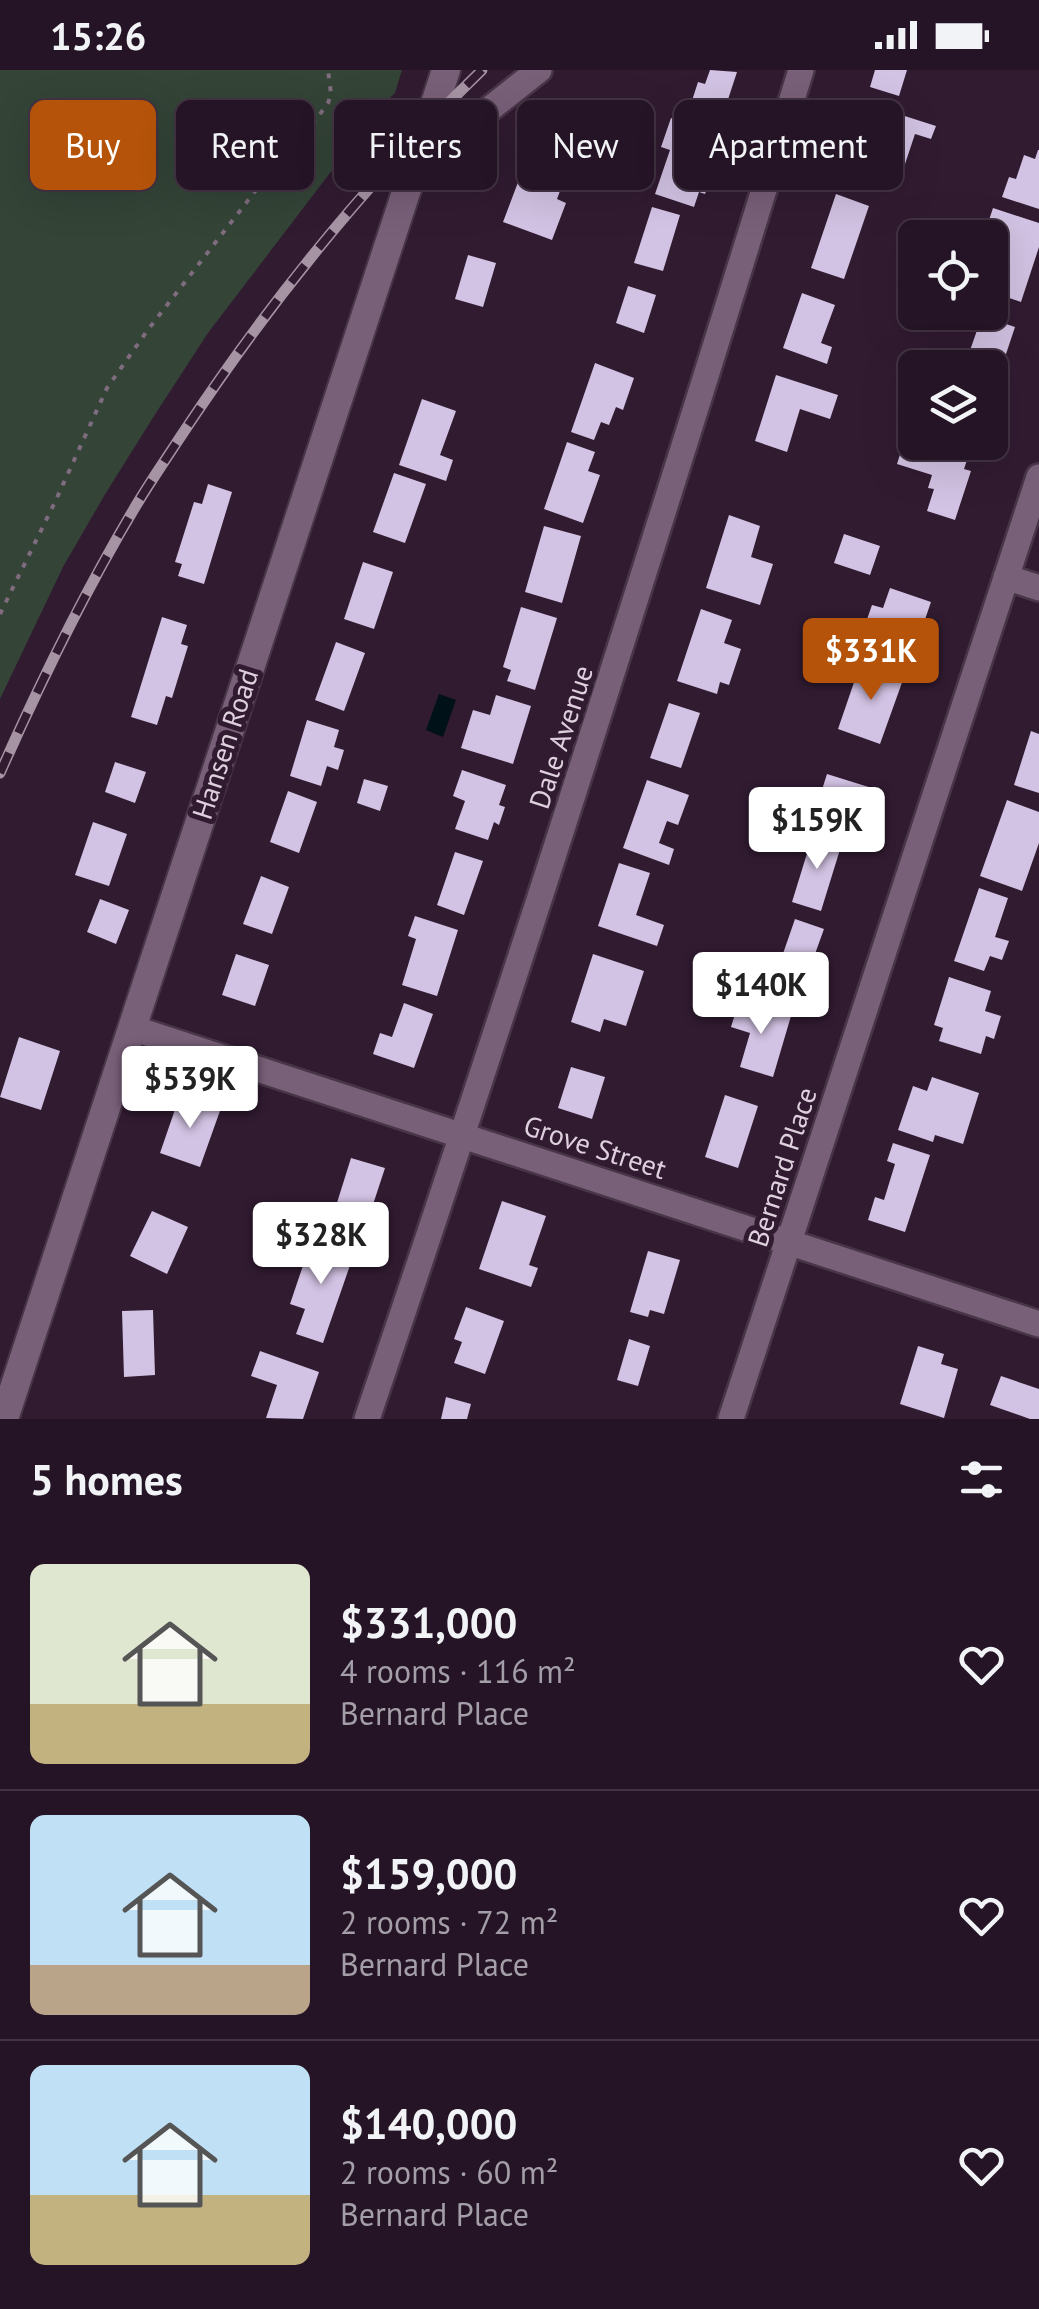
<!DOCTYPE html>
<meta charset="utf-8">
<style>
body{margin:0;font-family:"PT Sans",sans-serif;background:#312132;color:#f1f3f6;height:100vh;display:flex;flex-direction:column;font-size:38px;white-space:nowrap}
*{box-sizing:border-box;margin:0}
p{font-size:32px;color:#a39ea7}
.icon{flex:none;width:55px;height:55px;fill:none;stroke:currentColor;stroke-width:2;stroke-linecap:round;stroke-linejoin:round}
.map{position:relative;height:1349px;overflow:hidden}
.panel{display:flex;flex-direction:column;background:#251425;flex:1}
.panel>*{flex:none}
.guide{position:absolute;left:30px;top:30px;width:980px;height:90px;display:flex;gap:20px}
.buttons{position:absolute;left:898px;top:150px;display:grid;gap:20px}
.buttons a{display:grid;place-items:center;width:110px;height:110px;border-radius:15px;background:#251425;box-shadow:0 10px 40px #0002,0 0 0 2px #423342;font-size:50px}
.price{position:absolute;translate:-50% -85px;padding:0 22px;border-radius:10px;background:#fff;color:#222;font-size:32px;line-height:65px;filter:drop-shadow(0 2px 5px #0008)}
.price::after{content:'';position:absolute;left:50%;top:60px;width:30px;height:22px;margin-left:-15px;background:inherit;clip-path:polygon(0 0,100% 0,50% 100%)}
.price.active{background:#b45309;color:#fff}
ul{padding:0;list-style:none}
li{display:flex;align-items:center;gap:30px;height:250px;padding:0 30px}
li+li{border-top:2px solid #423342}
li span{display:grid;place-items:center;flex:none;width:280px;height:200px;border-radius:15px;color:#555}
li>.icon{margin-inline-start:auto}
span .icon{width:120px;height:120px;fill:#fffc;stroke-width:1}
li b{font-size:42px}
h2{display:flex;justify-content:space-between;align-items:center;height:120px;padding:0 30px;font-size:42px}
.tag{padding:0 35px;border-radius:15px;background:#251425;box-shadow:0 10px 40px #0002,0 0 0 2px #423342;font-size:35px;line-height:90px}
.tag.active{background:#b45309;color:#fff}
.status{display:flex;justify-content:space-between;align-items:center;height:70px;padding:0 50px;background:#251425;direction:ltr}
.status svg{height:28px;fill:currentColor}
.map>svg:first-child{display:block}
.green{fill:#344437}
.water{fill:#001117}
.building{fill:#d2c2e3}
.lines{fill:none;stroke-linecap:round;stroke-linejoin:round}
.minor-casing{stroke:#483648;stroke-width:30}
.tertiary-casing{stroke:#483648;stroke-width:32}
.path{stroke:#7f6c7f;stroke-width:4;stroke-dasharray:5 8;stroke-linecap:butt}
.minor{stroke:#796079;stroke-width:25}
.tertiary{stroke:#796079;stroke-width:28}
.rail-casing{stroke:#a694a5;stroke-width:11}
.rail{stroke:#311b31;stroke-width:8;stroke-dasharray:22;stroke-linecap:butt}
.labels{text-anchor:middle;stroke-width:10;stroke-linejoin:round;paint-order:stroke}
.street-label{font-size:28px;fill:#dfd0de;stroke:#311b31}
</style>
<div class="status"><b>15:26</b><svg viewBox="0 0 49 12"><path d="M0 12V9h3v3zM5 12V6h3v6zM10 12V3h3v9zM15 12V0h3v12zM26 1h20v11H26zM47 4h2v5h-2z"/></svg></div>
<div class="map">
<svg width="1039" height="1349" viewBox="0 0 1039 1349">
<rect width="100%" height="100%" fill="#311b31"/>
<path class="green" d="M0 0H402L395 23 381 36 208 263 154 346 104 426 63 497 0 629Z"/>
<path class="water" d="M439 624 456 630 443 667 426 660Z"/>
<path class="building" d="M710 0 737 2 719 57 687 46 698 12 705 14Z
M875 0H907L899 26 870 17Z
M889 41 936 56 931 69 915 64 901 106 863 94 867 81 852 77 856 66 878 74Z
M671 48 714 63 701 100 712 104 705 124 699 122 694 137 655 124 670 80 661 77Z
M1038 80H1039V139L1002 127 1009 107 1016 109 1024 85 1035 89Z
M526 91 566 105 557 129 566 133 552 170 503 152Z
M836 124 869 136 844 209 811 198Z
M652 137 680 145 663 201 634 193Z
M993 138 1039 153V177L1021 232 992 222 1004 186 990 182 993 165 985 162Z
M468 185 496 193 483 237 455 229Z
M628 216 656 225 644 263 616 253Z
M802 223 835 235 821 273 832 277 827 294 783 278Z
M982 246 1015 257 991 329 990 298H945L950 283 967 289Z
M595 293 634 308 623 340 616 337 609 355 601 352 594 370 571 362Z
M776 305 838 325 830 349 800 339 787 382 755 371Z
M422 329 456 341 440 385 453 390 446 411 399 395Z
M567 372 595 382 588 401 600 405 583 453 544 439Z
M942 372H973L964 399 971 401 955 450 927 441 934 419 928 418 932 405 897 394 903 375 937 386Z
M394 403 426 414 405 473 373 462Z
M208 414 232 422 204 514 178 506 182 494 175 492 194 432 202 434Z
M729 445 760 456 751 487 773 494 760 535 706 518Z
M544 456 581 466 562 533 525 522Z
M844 464 880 476 870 505 834 493Z
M363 492 393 502 374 559 344 549Z
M890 518 931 532 910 593 876 582 880 569 873 567 876 559 865 555 872 535 883 538Z
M521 537 557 548 535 620 507 611 511 600 503 597Z
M701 539 732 550 724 573 741 579 729 615 720 612 717 624 677 611Z
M162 547 187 555 181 574 188 576 172 628 166 626 157 655 131 647Z
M336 572 365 583 344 641 315 630Z
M861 592 904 607 880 674 838 659Z
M496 625 531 636 513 694 461 678 473 640 490 645Z
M669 633 700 643 681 698 650 688Z
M307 650 339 660 334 677 344 680 338 700 327 696 321 716 290 706Z
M1031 661 1039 664V723L1014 715Z
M115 692 146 702 135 733 105 722Z
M462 700 506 715 499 735 505 737 499 755 494 752 488 770 455 759 465 731 453 726Z
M827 704 875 719 861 763 813 748Z
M364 709 388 716 380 741 357 733Z
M647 710 689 725 678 755 667 751 659 773 674 779 669 795 623 778Z
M288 721 317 732 299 783 270 772Z
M1007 730 1039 742V773L1022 821 980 806Z
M93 752 127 764 109 816 75 805Z
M813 764 842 773 821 841 792 832Z
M455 782 483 791 464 845 437 835Z
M619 793 650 803 636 845 664 855 657 876 598 856Z
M261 806 289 817 272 864 243 854Z
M979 818 1008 828 995 867 1009 871 1002 890 990 886 984 901 954 891Z
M100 829 129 840 116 874 87 862Z
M415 846 458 860 437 926 402 915 416 869 408 866Z
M795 849 824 859 797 934 769 924Z
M236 884 269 895 255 936 222 925Z
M593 884 644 901 626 956 604 949 600 962 571 952Z
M949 907 991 921 985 941 1001 946 994 969 986 966 981 984 939 971 943 958 934 955Z
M739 931 791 946 773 1007 740 997 750 963 731 957Z
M404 933 433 944 414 998 373 984 380 963 392 967Z
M19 967 60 981 41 1040 0 1027Z
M571 997 605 1007 592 1049 558 1038Z
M932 1007 979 1023 963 1074 935 1065 933 1072 898 1060 913 1016 927 1021Z
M180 1025 221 1038 200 1097 160 1083Z
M725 1025 758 1036 738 1098 705 1087Z
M893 1073 930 1085 905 1162 868 1150 875 1127 884 1130 895 1094 887 1091Z
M351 1088 385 1098 364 1162 331 1152Z
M502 1131 546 1146 529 1195 538 1198 531 1217 479 1199Z
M152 1141 188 1157 167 1204 130 1186Z
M313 1166 355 1181 323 1273 296 1264 305 1239 290 1234Z
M648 1181 680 1190 664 1244 650 1240 648 1247 630 1242Z
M466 1237 504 1251 485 1304 454 1293 462 1272 454 1269Z
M153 1240 155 1305 124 1307 122 1241Z
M629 1269 650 1276 638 1316 617 1310Z
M918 1276 944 1284 941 1294 958 1299 944 1348 900 1334Z
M260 1281 319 1302 303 1349 266 1348 277 1315 251 1306Z
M1001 1306 1039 1319V1349H1030L990 1335Z
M446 1327 471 1334 467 1349H441Z"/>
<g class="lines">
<g class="minor-casing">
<path id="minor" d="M424 68 477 49 539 0
M1006 507 1039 518
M132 958 1039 1254
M367 1349C519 901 662 451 801 0
M731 1349 1039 407"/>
</g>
<g class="tertiary-casing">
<path id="tertiary" d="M4 1349 446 0"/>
</g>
<path class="path" d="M0 544 55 432 107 318 147 261 263 111 281 98 328 33 331 24 328 0"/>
<use href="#minor" class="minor"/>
<use href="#tertiary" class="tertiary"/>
<g class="rail-casing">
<path id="rail" d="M0 703C40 613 84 523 134 439 148 415 164 392 179 369 267 235 367 111 482 0"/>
</g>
<use href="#rail" class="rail"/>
</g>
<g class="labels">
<g class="street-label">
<text transform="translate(561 667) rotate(-72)" y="10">Dale Avenue</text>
<text transform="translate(225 674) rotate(-72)" y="10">Hansen Road</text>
<text transform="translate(595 1077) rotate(18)" y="10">Grove Street</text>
<text transform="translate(782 1097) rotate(-72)" y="10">Bernard Place</text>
</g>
</g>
</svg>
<div class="buttons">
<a><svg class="icon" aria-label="locate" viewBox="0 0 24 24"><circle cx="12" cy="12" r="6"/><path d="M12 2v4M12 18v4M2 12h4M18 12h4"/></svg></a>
<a><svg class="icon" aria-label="layers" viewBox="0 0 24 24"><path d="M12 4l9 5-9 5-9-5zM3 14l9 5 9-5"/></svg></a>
</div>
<b class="price active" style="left:871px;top:633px">$331K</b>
<b class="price" style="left:817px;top:802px">$159K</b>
<b class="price" style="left:761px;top:967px">$140K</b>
<b class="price" style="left:190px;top:1061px">$539K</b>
<b class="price" style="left:321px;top:1217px">$328K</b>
<div class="guide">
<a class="tag active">Buy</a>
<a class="tag">Rent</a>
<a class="tag">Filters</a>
<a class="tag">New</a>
<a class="tag">Apartment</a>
</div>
</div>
<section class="panel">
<h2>5 homes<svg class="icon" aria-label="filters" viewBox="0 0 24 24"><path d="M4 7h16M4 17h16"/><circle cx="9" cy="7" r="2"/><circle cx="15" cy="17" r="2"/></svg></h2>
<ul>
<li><span style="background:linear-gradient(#dfe7d0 70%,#c2b280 0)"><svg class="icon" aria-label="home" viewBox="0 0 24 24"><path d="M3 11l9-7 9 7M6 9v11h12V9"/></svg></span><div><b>$331,000</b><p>4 rooms · 116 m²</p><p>Bernard Place</p></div><svg class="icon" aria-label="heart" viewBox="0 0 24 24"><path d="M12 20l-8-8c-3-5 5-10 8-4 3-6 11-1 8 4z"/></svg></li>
<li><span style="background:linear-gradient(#bfe0f5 75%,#b9a48a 0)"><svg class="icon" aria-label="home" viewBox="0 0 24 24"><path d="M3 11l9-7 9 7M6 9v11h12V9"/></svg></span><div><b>$159,000</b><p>2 rooms · 72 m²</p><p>Bernard Place</p></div><svg class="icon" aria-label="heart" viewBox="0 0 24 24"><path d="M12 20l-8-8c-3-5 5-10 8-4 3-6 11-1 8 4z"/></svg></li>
<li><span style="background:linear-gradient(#bfe0f5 65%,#c2b280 0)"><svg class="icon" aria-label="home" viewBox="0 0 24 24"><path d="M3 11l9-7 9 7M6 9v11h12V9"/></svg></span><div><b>$140,000</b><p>2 rooms · 60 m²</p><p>Bernard Place</p></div><svg class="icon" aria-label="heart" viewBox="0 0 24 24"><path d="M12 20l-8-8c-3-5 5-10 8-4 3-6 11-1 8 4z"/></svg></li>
</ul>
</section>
